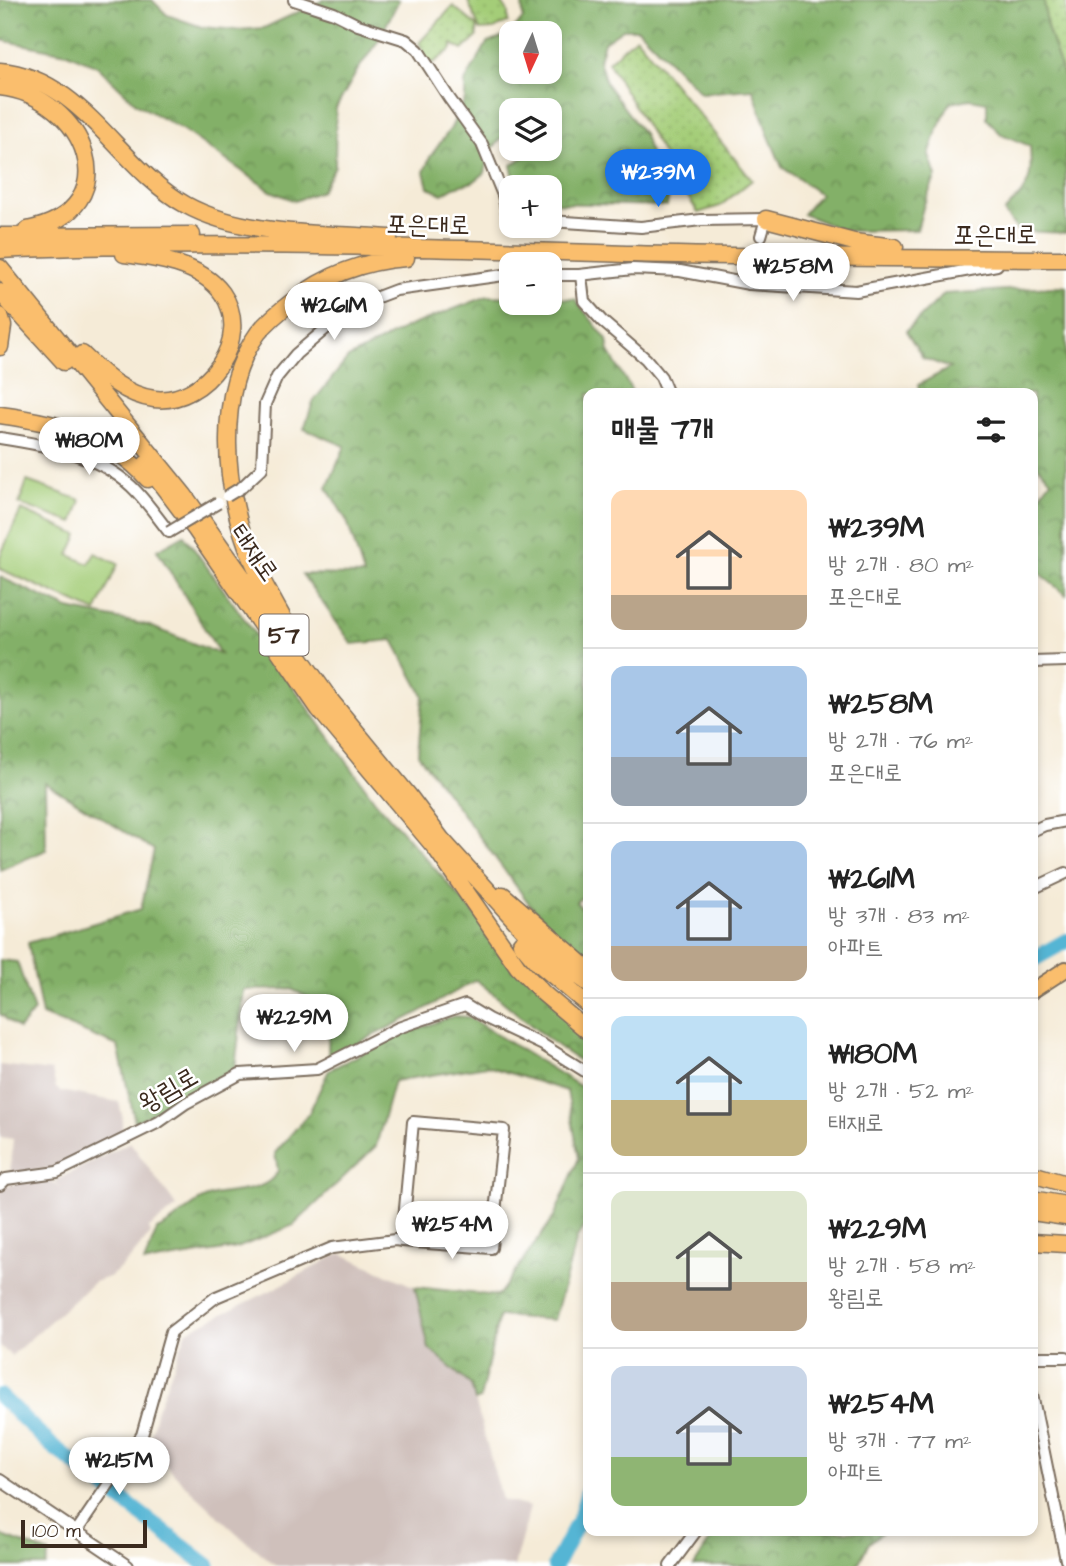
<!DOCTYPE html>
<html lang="ko">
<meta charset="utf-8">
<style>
body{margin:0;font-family:"Architects Daughter","Poor Story",sans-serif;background:#f6f6f6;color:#222;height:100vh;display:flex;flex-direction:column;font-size:26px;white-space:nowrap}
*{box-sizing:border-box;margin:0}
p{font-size:23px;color:#767676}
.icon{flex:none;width:38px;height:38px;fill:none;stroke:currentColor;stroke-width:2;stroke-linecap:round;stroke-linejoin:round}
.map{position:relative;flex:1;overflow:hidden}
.panel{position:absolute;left:583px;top:388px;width:455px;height:1148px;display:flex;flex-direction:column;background:#fff;border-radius:14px;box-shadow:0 4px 10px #0003}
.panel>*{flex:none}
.needle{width:46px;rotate:184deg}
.fabs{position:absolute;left:499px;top:21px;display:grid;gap:14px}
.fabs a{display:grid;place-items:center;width:63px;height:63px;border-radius:14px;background:#fff;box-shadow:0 4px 10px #0003;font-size:35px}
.scale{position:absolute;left:21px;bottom:18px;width:126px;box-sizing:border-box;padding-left:7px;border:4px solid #3b2a1e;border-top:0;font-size:19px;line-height:24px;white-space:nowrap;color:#3b2a1e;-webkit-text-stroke:5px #fff;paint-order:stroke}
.price{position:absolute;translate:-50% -60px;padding:0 16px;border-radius:24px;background:#fff;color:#222;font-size:23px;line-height:46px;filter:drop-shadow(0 2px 4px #0008)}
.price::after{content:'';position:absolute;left:50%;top:42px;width:21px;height:16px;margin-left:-10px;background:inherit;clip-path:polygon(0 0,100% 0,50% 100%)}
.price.on{background:#1a73e8;color:#fff}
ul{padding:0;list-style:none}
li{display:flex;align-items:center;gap:21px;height:175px;padding:0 28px}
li+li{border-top:2px solid #e0e0e0}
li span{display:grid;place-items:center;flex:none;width:196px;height:140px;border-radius:14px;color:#555}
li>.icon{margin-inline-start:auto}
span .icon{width:84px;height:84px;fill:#fffc;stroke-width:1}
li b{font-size:30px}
h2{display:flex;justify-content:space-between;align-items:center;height:84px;padding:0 28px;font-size:30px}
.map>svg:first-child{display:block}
.industrial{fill:#cfc0bb}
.green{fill:url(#green-dots);stroke:#707c4b;stroke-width:2}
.forest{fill:url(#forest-crowns);stroke:#5f6d43;stroke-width:2}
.pitch{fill:#a4cd78;stroke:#707c4b;stroke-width:2}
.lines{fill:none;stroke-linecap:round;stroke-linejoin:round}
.river{stroke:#55b5d4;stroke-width:16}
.minor-tunnel{stroke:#d0c4b2;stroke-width:10;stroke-dasharray:10 5;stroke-linecap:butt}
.minor-casing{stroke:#7c6e5f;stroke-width:14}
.major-casing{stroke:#7c6e5f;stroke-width:18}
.highway-casing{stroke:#7c6e5f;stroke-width:19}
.minor{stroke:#fff;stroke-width:10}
.major{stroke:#fabe6d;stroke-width:14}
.highway{stroke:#fabe6d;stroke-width:16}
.minor-bridge-casing{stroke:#7c6e5f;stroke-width:14;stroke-linecap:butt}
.minor-bridge{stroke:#fff;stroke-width:10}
.labels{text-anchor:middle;stroke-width:5;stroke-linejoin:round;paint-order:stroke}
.shield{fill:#fff;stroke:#766a62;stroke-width:2}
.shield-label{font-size:24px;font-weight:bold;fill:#3b2a1e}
.street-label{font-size:26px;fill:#3b2a1e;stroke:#fff}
</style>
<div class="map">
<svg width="1066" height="1566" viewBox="0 0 1066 1566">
<defs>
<pattern id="green-dots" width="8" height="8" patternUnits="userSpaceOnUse" patternTransform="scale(1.75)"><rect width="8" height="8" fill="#a4cd78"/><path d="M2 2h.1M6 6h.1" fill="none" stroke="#8eb067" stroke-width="1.8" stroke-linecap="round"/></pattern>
<pattern id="forest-crowns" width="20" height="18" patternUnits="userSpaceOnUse" patternTransform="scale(1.75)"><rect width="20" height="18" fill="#83b068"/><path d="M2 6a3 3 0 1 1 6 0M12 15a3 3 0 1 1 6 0" fill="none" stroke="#6c8f55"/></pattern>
</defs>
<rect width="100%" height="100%" fill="#fff"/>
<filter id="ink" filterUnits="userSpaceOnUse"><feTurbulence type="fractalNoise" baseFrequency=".0143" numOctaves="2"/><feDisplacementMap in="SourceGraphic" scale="14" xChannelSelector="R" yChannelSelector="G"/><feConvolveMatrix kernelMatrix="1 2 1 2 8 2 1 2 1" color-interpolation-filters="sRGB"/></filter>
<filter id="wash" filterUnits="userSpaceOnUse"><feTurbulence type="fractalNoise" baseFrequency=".00686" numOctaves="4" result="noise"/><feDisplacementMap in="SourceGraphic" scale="28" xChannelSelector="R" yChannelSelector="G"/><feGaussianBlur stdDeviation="1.57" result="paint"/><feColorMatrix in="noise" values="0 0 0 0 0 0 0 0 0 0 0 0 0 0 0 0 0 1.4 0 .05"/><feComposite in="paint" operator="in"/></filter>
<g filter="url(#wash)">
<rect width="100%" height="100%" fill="#f5ebd7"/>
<path class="industrial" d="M0 1065 52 1071 56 1088 60 1091 119 1102 122 1115V1133L57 1168 10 1174 13 1139 0 1137Z
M130 1142 177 1207 149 1228 150 1235 128 1261 111 1276 94 1282 11 1356 0 1346V1191L5 1186 45 1177 60 1187 55 1181Z
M340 1253 415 1287 430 1349 471 1385 502 1500 530 1507 514 1566H277L243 1539 186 1486 149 1447 156 1412 187 1331 274 1289Z"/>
<path class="green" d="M471 0H500L508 12V22L494 29 480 30 468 1Z
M1043 0H1066V82L1044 30Z
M453 6 477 26V37L463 50 452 44V49L433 63H428L419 43Z
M636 37 752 180 720 206 698 213 608 62Z"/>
<path class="forest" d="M0 0H152L167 15 202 27 237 30 264 28 324 0H399L378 41 357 71 336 108 335 166 321 191 295 201 271 191 183 130 137 104 97 66 67 53 0 40Z
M522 0H1044L1047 27 1066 82V233L1018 231 1004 212C1030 185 1032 184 1030 146L1001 134 987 119V102L970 99 950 103 936 133 929 155 936 176 924 204 917 230 845 231 803 214 820 194 782 167 768 134 753 89 701 93 638 29H623L604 42 599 60 606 83 644 135 653 162 670 190 667 206 550 203V187H517L511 166C520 158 538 149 550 149V110H511V128L490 151 485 173 473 182 454 187 442 194 428 187 424 172 430 157 451 128 465 99V82L487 43 511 34V72H550V33H511L523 18Z
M1066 286V595L1033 568V505L1051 480 1033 461 1032 394H920L918 385 950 368 923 358 906 331 944 294Z
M488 296 511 297V303H550V298L575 299 607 340 609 352 632 391 625 394H588V424L585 433 588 435V508L582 517 588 539V893L576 902 588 915V965L531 906 418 754 423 695 393 640 352 644 302 574 364 575 347 521 327 488 345 446 304 429 313 402 348 358 407 327Z
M184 535 376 802 488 929 588 1035V1066C547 1043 514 1009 476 980L416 1014 328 1058 329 1007 291 989 244 990 235 1069 135 1122 118 1046 42 1015 28 943 141 909 154 850 45 783 46 850 0 870V577L69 609 147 625 220 654 157 550Z
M0 960 17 962 34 1011 19 1029 0 1014Z
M454 1016 468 1017 583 1088 588 1095V1222L577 1238 554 1320 499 1316 480 1399 475 1401 471 1385 429 1349 415 1287 498 1296 554 1217 579 1158 567 1091 487 1066 394 1081 376 1146 294 1225 237 1248 144 1263 157 1230C178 1222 191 1200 214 1195 236 1190 266 1193 278 1171L275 1153 309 1113 329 1070 395 1037Z
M716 1531H884L869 1543 857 1566H694Z
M0 1535 49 1553 46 1566H0Z"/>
<path class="pitch" d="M27 481 81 500 73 523 19 504Z
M21 510 78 535 69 555 89 564 95 553 118 564 96 612 0 569V556Z"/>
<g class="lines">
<path class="river" d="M1032 960 1066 941
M0 1396 51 1445 208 1566
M555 1566 581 1516 588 1491"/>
</g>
</g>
<g filter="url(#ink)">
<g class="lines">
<path class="minor-tunnel" d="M753 270 761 236"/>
<g class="minor-casing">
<path id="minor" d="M294 0 334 13 358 25 406 40 418 50 449 98 482 144 503 195 508 218H511
M550 221 641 227 701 220 766 219 761 236
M550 275H579L633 269 680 271 749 284 856 291 997 265
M581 275 584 301 602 321 646 359 661 377 668 394
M0 438C46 445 95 453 131 486 145 499 157 517 169 532
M242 487 262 468 265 404 277 377 296 354 329 326 359 304 396 290 511 274
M1032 662 1066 661
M1032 831 1045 825 1066 821
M1032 889 1066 873
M0 1185 6 1179 57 1172 159 1122 186 1103 240 1074 317 1069 398 1028 465 1005 488 1019 543 1045 588 1073
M1032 1357H1066
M1032 1394 1066 1560
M0 1480 128 1566
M76 1532 142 1435 171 1332 216 1297 332 1248 395 1240 402 1241 491 1248 504 1130 413 1122 402 1241
M670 1566 696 1531"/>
</g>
<g class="major-casing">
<path id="major" d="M1032 991 1066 969"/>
</g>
<g class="highway-casing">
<path id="highway" d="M0 71C83 78 119 168 186 205 242 236 325 233 389 238
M0 87C85 96 132 209 27 230
M766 219 854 242 895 247
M0 236 192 235
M0 250C210 240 422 248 632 254 777 258 921 258 1066 259
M0 268 184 495 331 701 409 796 442 840 541 949 588 983
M0 292 64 362
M0 316 3 326 0 347
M82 354C103 374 124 395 154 399 206 405 254 338 222 293 201 264 156 258 124 254
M0 415C58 423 107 434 148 479
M146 464 196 530 319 709 438 851
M284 620C273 600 261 580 252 559 224 494 214 393 258 333 268 321 281 310 293 301 327 274 364 261 406 258
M437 850 518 967 544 994 588 1031
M503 895 588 969
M521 943 537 962 588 1005
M1032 1174 1066 1184
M1032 1199 1066 1205
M1032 1212 1066 1217
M1032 1242 1066 1244"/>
</g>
<use href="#minor" class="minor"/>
<use href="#major" class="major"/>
<use href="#highway" class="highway"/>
<g class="minor-bridge-casing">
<path id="minor-bridge" d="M227 496 242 487
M169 532 218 503"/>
</g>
<use href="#minor-bridge" class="minor-bridge"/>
</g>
</g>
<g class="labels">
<rect class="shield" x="259.5" y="614.5" width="49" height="41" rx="5"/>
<g class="shield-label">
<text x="284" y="643">57</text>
</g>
<g class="street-label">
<text transform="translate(428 224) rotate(1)" y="9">포은대로</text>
<text x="995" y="243">포은대로</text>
<text transform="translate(255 552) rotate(55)" y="9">태재로</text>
<text transform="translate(168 1089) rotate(-30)" y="9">왕림로</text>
</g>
</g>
</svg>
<div class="fabs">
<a><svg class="needle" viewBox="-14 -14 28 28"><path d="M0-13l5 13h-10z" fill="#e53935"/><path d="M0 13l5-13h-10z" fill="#767676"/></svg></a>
<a><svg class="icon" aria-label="layers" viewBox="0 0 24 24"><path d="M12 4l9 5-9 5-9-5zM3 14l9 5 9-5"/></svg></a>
<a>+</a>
<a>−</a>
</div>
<div class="scale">100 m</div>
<b class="price on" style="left:658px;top:209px">₩239M</b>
<b class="price" style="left:793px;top:303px">₩258M</b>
<b class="price" style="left:334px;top:342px">₩261M</b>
<b class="price" style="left:89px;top:477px">₩180M</b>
<b class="price" style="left:294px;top:1054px">₩229M</b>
<b class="price" style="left:452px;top:1261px">₩254M</b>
<b class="price" style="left:119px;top:1497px">₩215M</b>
<section class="panel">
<h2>매물 7개<svg class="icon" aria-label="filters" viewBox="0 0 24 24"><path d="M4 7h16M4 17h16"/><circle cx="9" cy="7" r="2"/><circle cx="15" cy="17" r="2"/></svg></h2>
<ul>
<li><span style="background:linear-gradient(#ffd9b3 75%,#b9a48a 0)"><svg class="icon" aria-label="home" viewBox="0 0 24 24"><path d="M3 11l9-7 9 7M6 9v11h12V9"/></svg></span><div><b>₩239M</b><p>방 2개 · 80 m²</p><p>포은대로</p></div></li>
<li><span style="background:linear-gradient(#a9c7e8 65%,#9aa5b1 0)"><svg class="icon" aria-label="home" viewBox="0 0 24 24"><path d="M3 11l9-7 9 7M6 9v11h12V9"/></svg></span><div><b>₩258M</b><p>방 2개 · 76 m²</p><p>포은대로</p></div></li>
<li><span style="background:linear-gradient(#a9c7e8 75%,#b9a48a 0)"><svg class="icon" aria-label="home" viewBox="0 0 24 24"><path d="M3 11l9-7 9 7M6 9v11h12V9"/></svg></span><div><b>₩261M</b><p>방 3개 · 83 m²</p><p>아파트</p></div></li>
<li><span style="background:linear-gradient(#bfe0f5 60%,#c2b280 0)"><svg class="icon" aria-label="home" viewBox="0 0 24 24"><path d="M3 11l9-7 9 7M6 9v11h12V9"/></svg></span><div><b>₩180M</b><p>방 2개 · 52 m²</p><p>태재로</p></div></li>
<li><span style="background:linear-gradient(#dfe7d0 65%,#b9a48a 0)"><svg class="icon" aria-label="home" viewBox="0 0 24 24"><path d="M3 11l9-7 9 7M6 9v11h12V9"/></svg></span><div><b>₩229M</b><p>방 2개 · 58 m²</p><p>왕림로</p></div></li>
<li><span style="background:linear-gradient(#c9d6e8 65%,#8fb573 0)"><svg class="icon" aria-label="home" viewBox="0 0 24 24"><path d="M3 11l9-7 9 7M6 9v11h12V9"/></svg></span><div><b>₩254M</b><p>방 3개 · 77 m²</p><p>아파트</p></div></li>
</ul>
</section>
</div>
